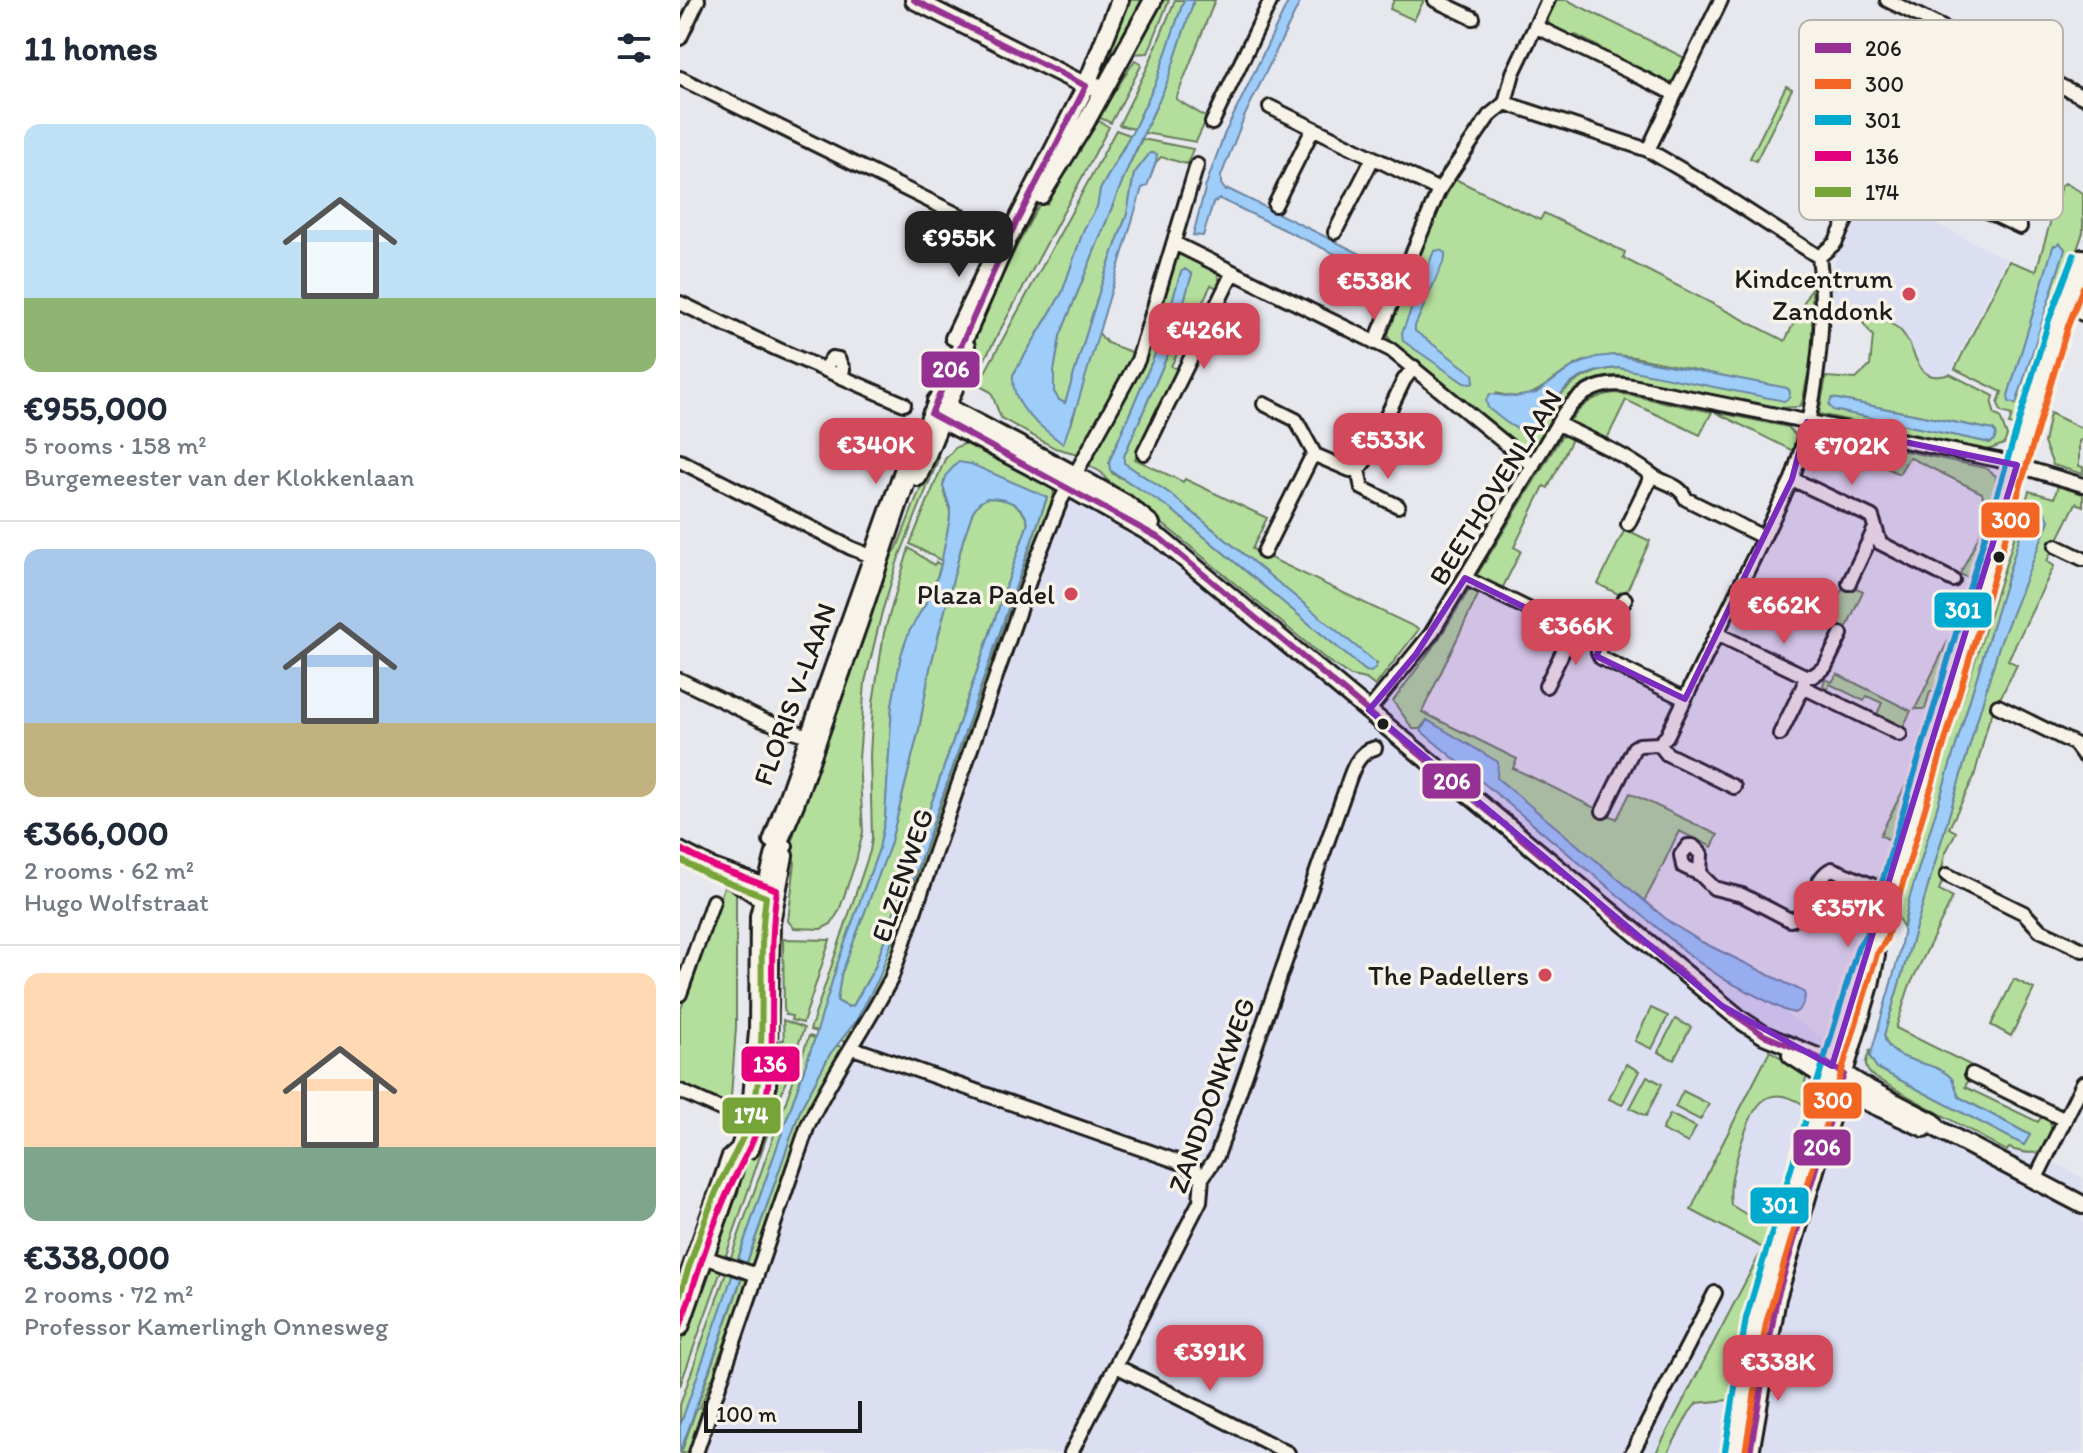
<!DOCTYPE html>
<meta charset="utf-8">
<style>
body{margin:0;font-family:Itim,sans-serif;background:#f6f6f7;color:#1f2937;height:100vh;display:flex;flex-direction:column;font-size:30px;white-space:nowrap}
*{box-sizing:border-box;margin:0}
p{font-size:26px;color:#747a83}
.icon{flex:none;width:44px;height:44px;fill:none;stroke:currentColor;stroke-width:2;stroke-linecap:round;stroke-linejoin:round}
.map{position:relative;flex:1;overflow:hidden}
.drawer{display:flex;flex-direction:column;background:#fff;width:680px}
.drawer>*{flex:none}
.scale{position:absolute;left:24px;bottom:20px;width:158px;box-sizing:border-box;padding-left:8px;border:4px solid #1c1c1c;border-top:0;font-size:22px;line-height:28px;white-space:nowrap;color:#1c1c1c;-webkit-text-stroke:6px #f7f3e8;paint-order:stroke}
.price{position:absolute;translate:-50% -68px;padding:0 18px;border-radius:16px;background:#d1495b;color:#fff;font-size:26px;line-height:52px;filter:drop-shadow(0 2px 4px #0008)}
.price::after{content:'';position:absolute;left:50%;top:48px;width:24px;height:18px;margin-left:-12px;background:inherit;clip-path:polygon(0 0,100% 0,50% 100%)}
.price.on{background:#222;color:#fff}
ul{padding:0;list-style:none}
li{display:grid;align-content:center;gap:16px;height:424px;padding:0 24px}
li+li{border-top:2px solid #e0e1e3}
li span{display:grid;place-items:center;height:248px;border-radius:16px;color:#555}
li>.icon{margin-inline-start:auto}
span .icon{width:144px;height:144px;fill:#fffc;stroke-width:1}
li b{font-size:34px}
h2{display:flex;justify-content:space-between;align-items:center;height:96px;padding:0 24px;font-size:34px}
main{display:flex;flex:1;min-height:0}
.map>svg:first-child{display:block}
.built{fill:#dcdff2}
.green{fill:#b4de9b;stroke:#687d5c;stroke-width:2;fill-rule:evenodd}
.water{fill:#9fcdfa;stroke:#6b86a1;stroke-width:2;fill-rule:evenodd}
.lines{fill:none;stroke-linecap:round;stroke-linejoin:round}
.street-casing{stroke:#1c1c1c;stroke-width:18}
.secondary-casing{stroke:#1c1c1c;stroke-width:22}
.street{stroke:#f7f3e8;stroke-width:12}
.secondary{stroke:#f7f3e8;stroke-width:16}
.bus-1-casing{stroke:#f7f3e8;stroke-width:12}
.bus-2-casing{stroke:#f7f3e8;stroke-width:12}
.bus-3-casing{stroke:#f7f3e8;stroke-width:12}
.bus-4-casing{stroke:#f7f3e8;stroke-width:12}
.bus-5-casing{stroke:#f7f3e8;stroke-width:12}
.bus-1{stroke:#953192;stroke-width:6}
.bus-2{stroke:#f26522;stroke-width:6}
.bus-3{stroke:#00a9ce;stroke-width:6}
.bus-4{stroke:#e5007d;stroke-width:6}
.bus-5{stroke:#76a438;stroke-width:6}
.marked{fill:#7b2cbf;fill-opacity:0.2;stroke:#7b2cbf;stroke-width:6;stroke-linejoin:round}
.poi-dot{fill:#d1495b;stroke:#f7f3e8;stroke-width:3}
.bus-dot{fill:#1c1c1c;stroke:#f7f3e8;stroke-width:3}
.labels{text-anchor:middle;stroke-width:7;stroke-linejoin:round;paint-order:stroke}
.poi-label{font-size:28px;fill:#1c1c1c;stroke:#f7f3e8;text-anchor:end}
.street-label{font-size:28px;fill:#1c1c1c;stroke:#f7f3e8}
.key{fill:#f7f3e8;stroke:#b5b2ab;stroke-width:2}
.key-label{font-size:22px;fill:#1c1c1c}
.line-badge{stroke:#f7f3e8;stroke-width:3}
.badge-label{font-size:22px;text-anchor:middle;font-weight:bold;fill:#fff}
</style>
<main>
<section class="drawer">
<h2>11 homes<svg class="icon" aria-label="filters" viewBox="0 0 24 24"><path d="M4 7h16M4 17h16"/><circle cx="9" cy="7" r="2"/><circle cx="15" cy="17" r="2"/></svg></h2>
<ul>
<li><span style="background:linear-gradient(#bfe0f5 70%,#8fb573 0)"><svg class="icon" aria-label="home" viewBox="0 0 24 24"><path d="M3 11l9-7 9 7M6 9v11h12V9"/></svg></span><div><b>€955,000</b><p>5 rooms · 158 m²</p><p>Burgemeester van der Klokkenlaan</p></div></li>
<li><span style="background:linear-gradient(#a9c7e8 70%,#c2b280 0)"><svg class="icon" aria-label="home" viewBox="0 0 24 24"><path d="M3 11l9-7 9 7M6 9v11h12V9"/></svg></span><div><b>€366,000</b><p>2 rooms · 62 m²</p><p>Hugo Wolfstraat</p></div></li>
<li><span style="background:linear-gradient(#ffd9b3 70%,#7fa58c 0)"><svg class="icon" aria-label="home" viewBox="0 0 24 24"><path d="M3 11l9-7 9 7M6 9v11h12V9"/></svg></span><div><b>€338,000</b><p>2 rooms · 72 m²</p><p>Professor Kamerlingh Onnesweg</p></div></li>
</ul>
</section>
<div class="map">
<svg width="1403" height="1453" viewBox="0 0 1403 1453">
<rect width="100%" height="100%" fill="#e7e7ee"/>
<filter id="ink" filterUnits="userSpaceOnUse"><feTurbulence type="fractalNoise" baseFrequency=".0125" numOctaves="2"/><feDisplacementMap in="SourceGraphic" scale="16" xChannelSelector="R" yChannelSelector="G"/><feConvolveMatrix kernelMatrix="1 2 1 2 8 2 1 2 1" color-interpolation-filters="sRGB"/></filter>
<g filter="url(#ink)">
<path class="built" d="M1190 190 1326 259 1270 374 1255 377 1245 373 1221 330 1211 324 1191 320 1178 322 1165 315 1149 314V274Z
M419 459 737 721 972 926 1137 1034 1403 1178V1453H0L157 1010 361 480Z"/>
<path class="green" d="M445 0H467L440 53 425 49Z
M476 0H489L468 53 451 54Z
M495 0H504L476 82 454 129 439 125 468 66Z
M514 0H535L496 99 527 118 516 142 464 133 486 85Z
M714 0H744L734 20 710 9Z
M876 0H887L1005 58 994 80 988 83 975 78 973 74 922 52 921 48 896 35 890 37 870 27 867 17Z
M455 60 461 63V66L431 123 418 117Z
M1106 86 1112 89 1076 161 1070 158Z
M419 121 429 127 293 381 282 378C310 288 357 205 406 126L413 129Z
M436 130 450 135 420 190 418 207 404 229 382 293 333 375 391 425 418 332 427 343 454 353 398 454 375 448 321 418 311 392 298 385Z
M462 139 513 149 507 164 481 157 476 162V154L470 153 454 174 447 214 422 283 385 404 379 400 374 392V371L380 336 449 165Z
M775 179 860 220 864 213 945 252 943 258 1105 341 1132 286V355L1122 403 1118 407 1101 408 945 377C892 371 873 417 850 455L715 346 708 337 709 325 747 232ZM935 355 954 357 1110 390 939 368C902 370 881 389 863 419L816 393C854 405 863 384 892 367 905 359 920 357 935 355Z
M1385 183 1403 193V232L1337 426 1329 424 1332 415 1321 412 1318 403 1322 392 1275 369 1329 261 1356 271 1381 186ZM1374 245 1385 249 1335 404 1328 396Z
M497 253 537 273 540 282 538 288 531 285 516 315 523 319 514 337 506 336 491 366 498 370 455 459 503 482 505 479 587 518 572 549 739 629 695 686 686 679 671 676 648 661 494 533 426 479 422 473 409 465 469 345ZM501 272 512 274 488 354 444 456V463L489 493 694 662 697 664 686 671 491 509 471 494 432 473 429 462 479 345Z
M1190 320C1201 321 1212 322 1220 330 1239 348 1232 386 1270 374L1314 396 1312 404 1315 415 1320 417 1327 436 1324 444 1308 450 1139 414 1146 377 1176 379 1190 366 1193 336 1183 323ZM1152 398 1313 430 1316 433 1311 443 1153 410Z
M936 393 949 395 1032 412 1020 435 946 400 927 439 890 421C902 404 915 395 936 393Z
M1035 412 1108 427 1116 436 1113 451Z
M1370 413 1403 429V439L1399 441V466L1403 467V474L1373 465 1364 443Z
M1139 435 1159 437 1305 468 1316 476 1315 487 1306 512 1302 493 1229 457 1219 474Z
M885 436 892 439 868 488 864 486 834 547 841 551 822 589 797 575 881 437Z
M287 443H295L373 483 374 501 349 567 205 979 169 1042 159 1040 176 1021 214 938 367 498 338 486 264 481C262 494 270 501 270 514 270 529 265 545 262 561L230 544 265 459 276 447Z
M254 453 258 455V460L218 560 202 612 185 682 179 759 183 832 176 861 159 911 151 924 141 929 114 928 108 921 115 862 109 856 119 811 207 562 217 548Z
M1378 486 1403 494V506L1396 503 1367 561 1374 566 1328 660 1337 665 1309 720 1294 777 1269 828 1276 832 1265 854 1262 869 1266 872 1259 890 1273 897 1229 987 1216 1028 1294 1067 1285 1087 1358 1122 1361 1117 1370 1122 1372 1130 1361 1152C1351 1154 1339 1152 1329 1148L1327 1151 1194 1077C1183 1069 1185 1061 1190 1050V1057L1197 1068 1344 1145 1350 1135 1279 1097C1276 1092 1275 1084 1272 1079 1255 1058 1209 1066 1204 1035L1319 646 1369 520 1350 509 1345 519 1229 900 1223 927 1215 912 1345 504 1349 491 1374 498Z
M307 498C326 498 342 503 348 523L195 967 173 1006 169 1007 157 1001 161 975 210 845 239 729 250 668 283 540 293 511 299 503Z
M1315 503 1296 582 1280 574Z
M945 529 970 541 944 597 918 584Z
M229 548 254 565 256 562 261 565 252 592 224 645 212 705 205 819 199 849 158 962 137 1032 130 1030 190 851 192 838 190 755 193 703 204 633Z
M1165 583 1183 591 1164 633 1145 624Z
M1295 585 1278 642 1266 670 1261 669 1254 692H1250L1245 709H1235Z
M789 590 799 593 742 712 837 759 833 768 937 819 950 793 1038 835 1032 847 999 831C987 855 978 878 964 901L816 778 817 762 747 720 740 729H733L713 701 759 639Z
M1157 674 1231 711 1223 727 1197 714 1202 703 1187 696 1184 701 1150 684 1146 691 1143 685 1145 679 1152 682Z
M1248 742 1206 884 1197 880 1214 842 1200 835Z
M44 887 56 890V1028L50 1110 0 1087V1012Z
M103 939 150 940 123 1023 111 1020 112 1016 106 1015 104 1009Z
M1334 979 1354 989 1331 1036 1311 1025Z
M971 1008 988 1016 972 1049 955 1041Z
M995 1019 1011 1027 994 1060 978 1052Z
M103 1020 124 1028 45 1258 36 1256 33 1251 54 1187 73 1150 88 1108 101 1040H104Z
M129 1036 135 1038 57 1262 50 1260Z
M155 1045 165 1048 135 1096 111 1163 106 1164 75 1263 69 1267 66 1266 121 1108Z
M1090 1051 1128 1074 1125 1081 1128 1092 1124 1105C1083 1079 1072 1111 1061 1144 1055 1165 1048 1183 1051 1205L1082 1224 1092 1222 1056 1351 1048 1400 1017 1403 1009 1413 988 1453H976L1083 1248 1011 1210 1032 1164Z
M946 1064 959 1071 942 1105 929 1099Z
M967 1076 982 1084 966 1116 950 1108Z
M1003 1091 1029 1104 1020 1120 995 1107Z
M990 1114 1016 1127 1008 1143 982 1130Z
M32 1266 42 1268 0 1386V1345L27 1268Z
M47 1270 54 1272 0 1426V1405Z
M63 1275 69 1282 36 1365 38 1368 35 1378 31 1380 20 1408 24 1412 9 1453H1Z"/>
<path class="water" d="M504 0H514L486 85 449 165 380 336 374 371V392L379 400 385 403 422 283 447 214 454 174 470 153 477 154 476 162 467 186 462 188 398 402 383 444C360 425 331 408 333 375L382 293 404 229 417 207 420 190 454 129 476 82Z
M609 0H621L565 115 541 176V184L546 191 548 189 701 264 703 269 699 275 540 199 533 203 523 236 513 235 526 185 544 135Z
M1380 243 1385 249 1336 404 1329 402 1328 396 1373 247Z
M760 250 765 253V258L735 326V331L793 374 794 381 792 384 784 383 723 341 722 333 754 251Z
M505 269 512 274 488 354 444 456V463L489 493 695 662 696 667 691 672 686 671 491 509 430 470 429 462 479 345 501 272Z
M935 355 1107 388 1110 392 1109 398 1104 401 939 368C921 369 905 373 890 384 874 396 861 439 834 427 825 423 816 414 808 408L806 400 810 394 835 397 856 393 892 367 916 357Z
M1152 398 1313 430 1316 433 1315 439 1311 443 1153 410 1149 405Z
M278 462 291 464 367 497 199 978 176 1021 150 1054 121 1108 0 1453V1426L135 1038 158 962 199 849 205 819 212 705 221 655 229 632 252 592 260 569 270 518V508L263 486 267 474ZM307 498C326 498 343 503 348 523L195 967 173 1006 168 1007 157 1001 161 975 210 845 239 729 250 668 283 540 293 511 299 503Z
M1353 507 1365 512 1369 520 1319 646 1204 1035C1209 1066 1255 1058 1272 1079 1275 1084 1277 1092 1279 1097L1350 1135 1344 1145 1197 1068 1190 1057 1219 955 1229 900 1345 519Z
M747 720 818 762 817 778 991 923 1022 942 1124 992C1127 1000 1121 1010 1114 1013L1104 1010 1045 980 1017 961 741 731Z"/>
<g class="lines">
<g class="street-casing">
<path id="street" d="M755 0 793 18
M1207 0 1403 97
M855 26 995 94
M0 38 18 0
M0 78 321 236
M825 103 833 73 868 0
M590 107 759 190
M532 123 591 0
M968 150 1041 0
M1211 165 1340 227
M595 205 633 129
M655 232 693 158
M494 243 711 350 853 466
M1139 257 1155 243 1183 185 1198 155 1201 129 1217 102H1225L1360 167 1345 200 1215 156
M0 303 97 349 224 404
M1385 306 1403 314
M695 343 759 190 809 116 825 103 968 150 1026 184 1139 257C1148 323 1134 417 1112 479L987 736 979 744 959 745 954 748 923 811
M288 346 272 338 324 230
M144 369 152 358 158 359 163 369 161 376
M584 404 616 420 635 455
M878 424C911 440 942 453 972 475 984 484 1000 484 1006 499L1083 537
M464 453 553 272
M635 455 670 470H678L685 461 724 380 734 367
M0 461 171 548 191 556
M678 470 682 488 718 506
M1112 479 1192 517 1200 543 1273 580
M948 524 972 475
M1376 546 1403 559
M584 552 630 460 635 455
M785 578 922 645
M1169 583 1195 528
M945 599 918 652 921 658 1005 699
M1037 634 1125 676 1123 687 1100 734
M1125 676H1133L1145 667 1161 634
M0 680 82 720 128 736
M866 686 893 631
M1123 687 1220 734
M1318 706 1395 744 1403 755
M689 710 751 634 884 413C902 390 923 380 952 386L1318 460 1403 485
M979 744 987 754 1054 787
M106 846 90 841 227 454 232 428 246 427
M0 849 33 866 94 888
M38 871 82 901 90 904
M1020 874 1021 854 1013 846H1008L1001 855 1003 866 1020 874 1034 888 1062 895 1110 920C1134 916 1131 878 1152 869L1209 892
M1267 875 1344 913 1360 930 1403 950
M0 994 33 901
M173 1048 502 1163 515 1170 522 1178
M1292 1074 1385 1120
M0 1091 74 1124
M1355 1180 1403 1083
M24 1257 77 1275
M0 1294 49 1156 62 1144
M436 1366 608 1453
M16 1453 128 1125C152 1074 185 1029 211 979L355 564 381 500 458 360 517 165
M391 1453 520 1201 522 1178 537 1156 663 797C670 779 674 753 695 748
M952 1453 1035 1293"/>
</g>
<g class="secondary-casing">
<path id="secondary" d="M234 0 406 86H417
M361 195 406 122 473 0
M256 401 395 475 445 503 471 524
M251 414 365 474 481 539 1061 1020 1084 1035 1137 1057 1185 1087 1253 1122 1258 1129 1403 1205
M238 477 288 354
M1111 1055 1174 1096 1244 1128
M70 1149 84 1107 87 1088 91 923 104 856
M0 1327 49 1187 71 1109 78 1032 79 916 96 849 115 804 179 622 239 443 328 239 406 86 440 0
M1055 1453 1076 1321 1179 979 1188 950 1196 937 1379 323 1403 258
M1070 1453 1097 1298 1190 985 1196 955"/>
</g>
<use href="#street" class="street"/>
<use href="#secondary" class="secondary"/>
<g class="bus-1-casing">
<path id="bus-1" d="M234 0 406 86
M406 86 328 239 251 414 481 539 1042 1006 1084 1035 1137 1057 1164 1074 1097 1298 1070 1453"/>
</g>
<g class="bus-2-casing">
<path id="bus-2" d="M1065 1453 1086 1323 1197 954 1206 940 1388 326 1403 287"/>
</g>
<g class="bus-3-casing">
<path id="bus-3" d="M1045 1451 1066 1318 1178 947 1187 933 1369 320 1394 255"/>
</g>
<g class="bus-4-casing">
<path id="bus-4" d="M0 849 33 866 97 890C86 961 99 1034 85 1104 78 1140 55 1171 42 1205 25 1245 14 1286 0 1327"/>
</g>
<g class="bus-5-casing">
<path id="bus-5" d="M0 860 29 875 86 897C76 964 88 1033 75 1100 70 1131 52 1157 39 1185 23 1221 12 1258 0 1295"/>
</g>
<use href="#bus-1" class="bus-1"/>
<use href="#bus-2" class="bus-2"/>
<use href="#bus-3" class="bus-3"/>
<use href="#bus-4" class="bus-4"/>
<use href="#bus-5" class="bus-5"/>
</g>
</g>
<path class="marked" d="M1127 422 1337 465 1152 1066 1042 1006 689 710 736 654 785 578 922 645 916 656 1005 699 1112 479Z"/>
<g class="poi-dot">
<circle cx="1229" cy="294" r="8"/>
<circle cx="391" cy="594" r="8"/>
<circle cx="865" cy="975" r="8"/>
</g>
<g class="bus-dot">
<circle cx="1319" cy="557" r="7"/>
<circle cx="703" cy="724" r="7"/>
</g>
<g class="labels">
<g class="poi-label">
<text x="1213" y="288">Kindcentrum<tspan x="1213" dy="32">Zanddonk</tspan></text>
<text x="375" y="604">Plaza Padel</text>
<text x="849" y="985">The Padellers</text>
</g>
<g class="street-label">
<text transform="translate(815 487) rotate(-58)" y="10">BEETHOVENLAAN</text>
<text transform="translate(114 694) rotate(-70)" y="10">FLORIS V-LAAN</text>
<text transform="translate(222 875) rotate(-71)" y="10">ELZENWEG</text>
<text transform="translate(531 1095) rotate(-70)" y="10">ZANDDONKWEG</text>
</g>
</g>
<rect x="1119" y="20" width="264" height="200" rx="12" class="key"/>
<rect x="1135" y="43" width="36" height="10" fill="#953192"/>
<rect x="1135" y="79" width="36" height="10" fill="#f26522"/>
<rect x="1135" y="115" width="36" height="10" fill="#00a9ce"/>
<rect x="1135" y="151" width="36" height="10" fill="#e5007d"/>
<rect x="1135" y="187" width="36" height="10" fill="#76a438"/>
<g class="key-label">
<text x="1185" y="56">206</text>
<text x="1185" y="92">300</text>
<text x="1185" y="128">301</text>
<text x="1185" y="164">136</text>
<text x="1185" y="200">174</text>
</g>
<g class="line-badge">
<rect x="240" y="350" width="61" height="39" rx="8" fill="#953192"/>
<rect x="1300" y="501" width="61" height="38" rx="8" fill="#f26522"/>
<rect x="1253" y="591" width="60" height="38" rx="8" fill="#00a9ce"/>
<rect x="741" y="762" width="61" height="38" rx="8" fill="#953192"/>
<rect x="60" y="1045" width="61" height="38" rx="8" fill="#e5007d"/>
<rect x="1122" y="1081" width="61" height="39" rx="8" fill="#f26522"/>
<rect x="41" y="1096" width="61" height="39" rx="8" fill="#76a438"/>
<rect x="1112" y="1128" width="60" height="39" rx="8" fill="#953192"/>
<rect x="1069" y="1186" width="61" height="39" rx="8" fill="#00a9ce"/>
</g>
<g class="badge-label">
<text x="271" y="377">206</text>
<text x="1331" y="528">300</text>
<text x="1283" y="618">301</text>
<text x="772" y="789">206</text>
<text x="90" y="1072">136</text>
<text x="1153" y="1108">300</text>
<text x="71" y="1123">174</text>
<text x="1142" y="1155">206</text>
<text x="1100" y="1213">301</text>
</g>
</svg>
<div class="scale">100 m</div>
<b class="price on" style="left:279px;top:279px">€955K</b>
<b class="price" style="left:694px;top:322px">€538K</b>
<b class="price" style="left:524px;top:371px">€426K</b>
<b class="price" style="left:708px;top:481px">€533K</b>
<b class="price" style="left:196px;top:486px">€340K</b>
<b class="price" style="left:1172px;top:487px">€702K</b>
<b class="price" style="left:1104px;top:646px">€662K</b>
<b class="price" style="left:896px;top:667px">€366K</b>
<b class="price" style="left:1168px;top:949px">€357K</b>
<b class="price" style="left:530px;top:1393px">€391K</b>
<b class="price" style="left:1098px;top:1403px">€338K</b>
</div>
</main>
